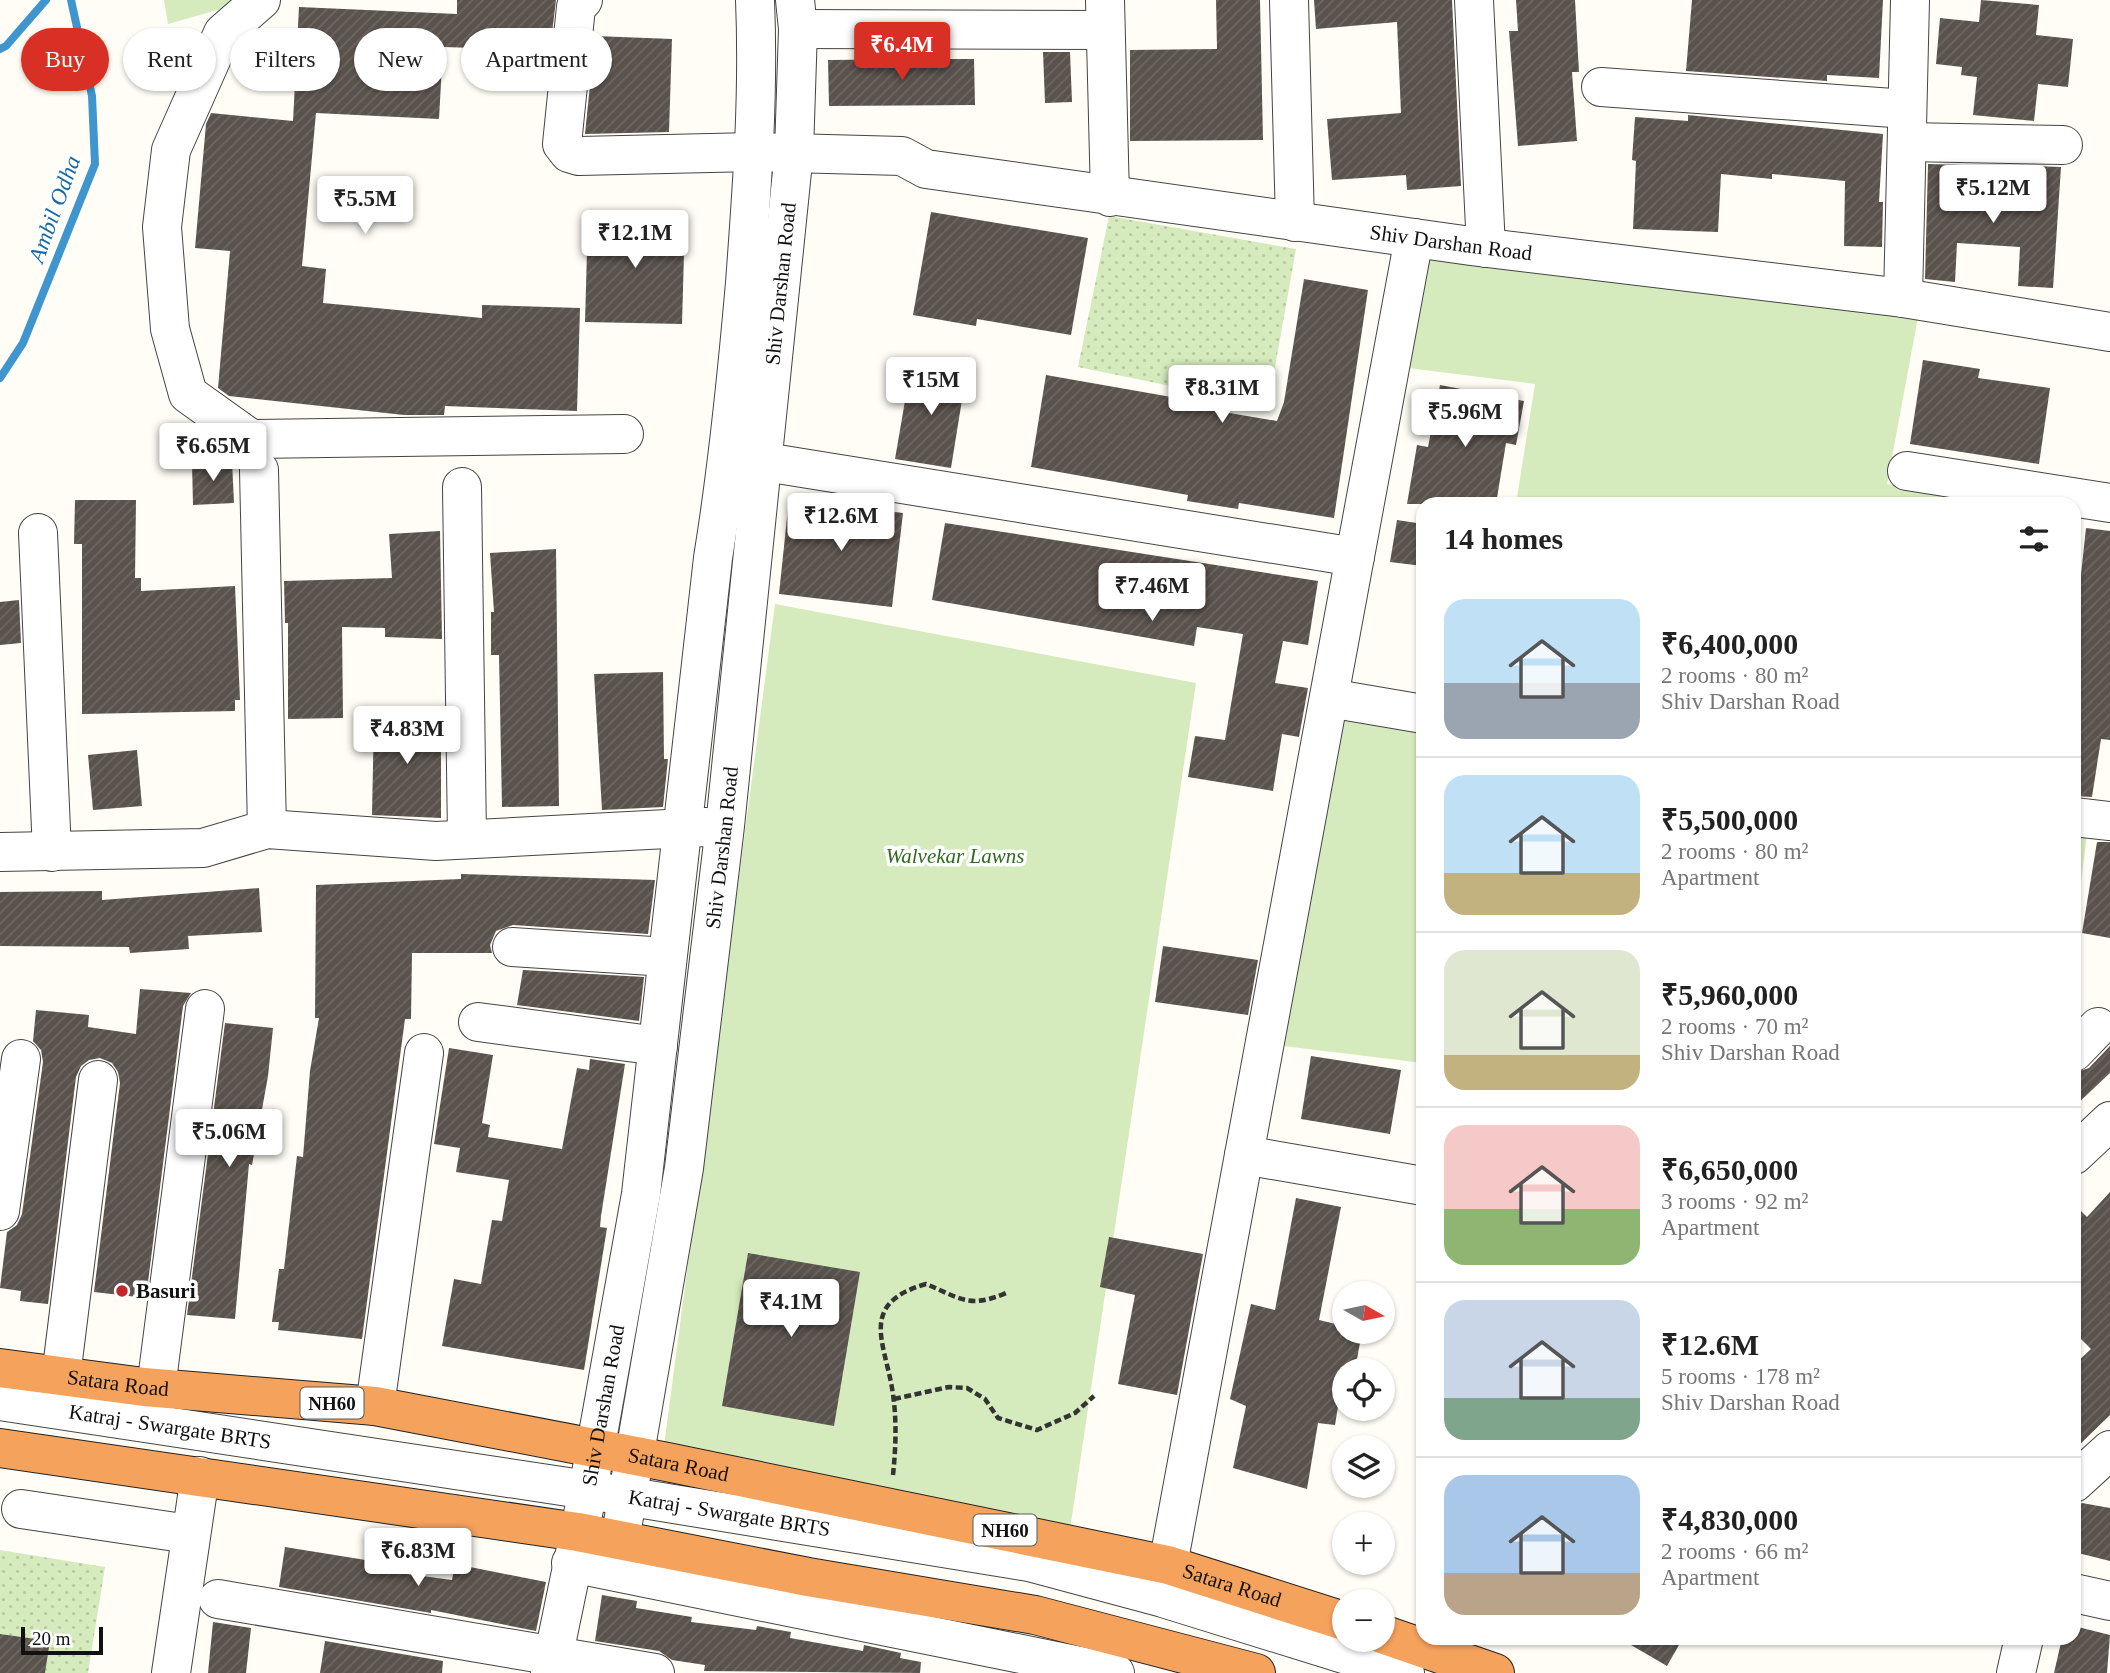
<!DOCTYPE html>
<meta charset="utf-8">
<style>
body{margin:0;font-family:"Times New Roman",serif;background:#f6f6f6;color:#222;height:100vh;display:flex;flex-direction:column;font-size:26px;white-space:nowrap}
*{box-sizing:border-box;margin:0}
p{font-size:23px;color:#767676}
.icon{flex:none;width:38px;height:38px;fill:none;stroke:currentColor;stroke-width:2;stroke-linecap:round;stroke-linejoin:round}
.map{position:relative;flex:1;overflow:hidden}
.details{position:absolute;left:1416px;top:497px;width:665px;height:1148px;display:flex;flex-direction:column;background:#fff;border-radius:21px;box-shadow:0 2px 5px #0004}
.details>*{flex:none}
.hud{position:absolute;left:21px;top:28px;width:665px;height:63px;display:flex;gap:14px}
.needle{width:46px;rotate:99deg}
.buttons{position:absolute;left:1332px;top:1281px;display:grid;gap:14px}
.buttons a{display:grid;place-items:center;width:63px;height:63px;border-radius:50%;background:#fff;box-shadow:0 2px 5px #0004;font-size:35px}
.scale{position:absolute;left:21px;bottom:18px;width:82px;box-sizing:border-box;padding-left:7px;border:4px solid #111;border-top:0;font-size:19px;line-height:24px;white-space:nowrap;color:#111;-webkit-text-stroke:5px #fff;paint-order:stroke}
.price{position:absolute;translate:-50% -60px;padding:0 16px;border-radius:7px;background:#fff;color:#222;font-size:23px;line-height:46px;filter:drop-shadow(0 2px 4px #0008)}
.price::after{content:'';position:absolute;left:50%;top:42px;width:21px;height:16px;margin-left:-10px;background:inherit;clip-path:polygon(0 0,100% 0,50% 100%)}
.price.selected{background:#d93025;color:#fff}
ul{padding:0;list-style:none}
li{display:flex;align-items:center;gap:21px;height:175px;padding:0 28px}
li+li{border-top:2px solid #e0e0e0}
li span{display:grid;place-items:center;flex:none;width:196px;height:140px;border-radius:21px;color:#555}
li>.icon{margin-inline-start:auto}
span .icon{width:84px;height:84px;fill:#fffc;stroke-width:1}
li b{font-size:30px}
h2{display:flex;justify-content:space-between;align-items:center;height:84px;padding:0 28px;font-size:30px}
.pill{padding:0 24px;border-radius:32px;background:#fff;box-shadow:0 2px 5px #0004;font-size:24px;line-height:63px}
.pill.selected{background:#d93025;color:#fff}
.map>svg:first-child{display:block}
.grass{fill:url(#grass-dots)}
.park{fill:#d5ebbd}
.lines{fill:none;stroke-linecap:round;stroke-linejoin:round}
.stream{stroke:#3f96cf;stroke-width:8}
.building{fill:url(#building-hatch)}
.minor-casing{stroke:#444;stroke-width:40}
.highway-casing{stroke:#222;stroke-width:40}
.path{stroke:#333;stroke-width:4.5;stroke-dasharray:7 3.5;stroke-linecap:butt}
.minor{stroke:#fff;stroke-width:38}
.highway{stroke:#f5a25d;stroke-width:38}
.poi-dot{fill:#c4262e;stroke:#fff;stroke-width:2.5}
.labels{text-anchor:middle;stroke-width:7;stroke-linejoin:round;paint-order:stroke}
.shield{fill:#fff;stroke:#585858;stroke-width:2}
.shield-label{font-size:19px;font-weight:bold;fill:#111}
.street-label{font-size:21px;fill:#111;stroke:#fff}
.park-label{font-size:21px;font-style:italic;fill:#2f6b1f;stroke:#fff}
.poi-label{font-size:21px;font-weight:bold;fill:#111;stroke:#fff;text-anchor:start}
.water-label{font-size:23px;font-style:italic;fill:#1768a6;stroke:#fff}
</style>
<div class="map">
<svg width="2110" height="1673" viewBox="0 0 2110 1673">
<defs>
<pattern id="grass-dots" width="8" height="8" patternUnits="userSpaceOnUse" patternTransform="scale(1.75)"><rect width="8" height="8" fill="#d5ebbd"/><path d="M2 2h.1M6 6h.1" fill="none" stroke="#b6c8a1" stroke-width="1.8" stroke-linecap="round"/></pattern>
<pattern id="building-hatch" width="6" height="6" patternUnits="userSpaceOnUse" patternTransform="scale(1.75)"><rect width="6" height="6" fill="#5a524d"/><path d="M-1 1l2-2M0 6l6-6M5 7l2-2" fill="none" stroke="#6d6662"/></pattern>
</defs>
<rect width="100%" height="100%" fill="#fffdf5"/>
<path class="grass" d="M1109 216 1296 249 1268 406 1078 367Z
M0 1550 105 1567 88 1673H45L50 1642 0 1634Z"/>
<path class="park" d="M164 0H253L168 24Z
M1433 241 1921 301 1887 484 1993 499 1992 504H1516L1535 384 1408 368Z
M775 604 1196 683 1068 1543 662 1461Z
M1329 698 1423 714V1063L1275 1045Z
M2074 817 2089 819 2076 922 2074 972Z"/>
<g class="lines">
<path class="stream" d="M0 49 6 46 46 0
M0 378 23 343 95 164 92 96 71 0"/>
</g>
<path class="building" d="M457 0H556L550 50 443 47 439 119 316 113 302 266 326 269 323 303 482 318V305L580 308 577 411 445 406 444 415H404L229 396 218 388 230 251 195 248 206 124 211 113 293 121 299 7 457 14Z
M1216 0H1260L1263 140 1130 141V50L1217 49Z
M1314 0H1452L1461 186 1407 190 1406 175 1332 180 1327 119 1401 113 1397 22 1316 29Z
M1516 0H1575L1579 72H1572L1577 141 1518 146 1509 31H1518Z
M1692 0H1883L1879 78 1827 75V81L1686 71Z
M1981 0 2039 5 2036 35 2073 39 2068 87 2038 84 2034 121 1973 115 1977 77 1961 75 1962 67 1936 64 1940 18 1979 22Z
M595 36 672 39 669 132 585 134Z
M1043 52H1070L1072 102 1045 103Z
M938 59H974L975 105 829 106 828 60Z
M1688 115 1883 134 1879 202H1883L1882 247 1844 246 1845 181 1772 174V179L1721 174 1718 232 1633 229 1636 161 1632 160 1635 117 1688 121Z
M1928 164 1963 165 1960 206 2026 210 2028 166 2061 167 2053 288 2018 286 2020 247 1957 243 1955 282 1925 279Z
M931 212 1088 238 1071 335 977 319 976 326 913 315Z
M588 216 685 219 682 324 585 322Z
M1304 279 1368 290 1334 518 1239 503 1238 509 1187 501 1188 495 1031 467 1046 375 1177 398 1176 404 1277 421 1284 402Z
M1923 360 1980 369 1978 378 2050 388 2039 464 1910 444Z
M911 366 966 375 951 468 895 459Z
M1440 385 1524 401 1516 445 1506 443 1496 504H1407L1417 445 1428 447Z
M232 461 234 503 193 505 192 463Z
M789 499 903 513 892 607 779 594Z
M75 500H136L135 578H141V591L235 586 240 700H235V711L82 714V544H74Z
M1397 520 1423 524V566L1390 562Z
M945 523 1318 581 1308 645 1283 641 1275 683 1308 688 1299 737 1282 734 1273 791 1188 777 1195 736 1225 740 1243 634 1197 627 1194 646 932 600Z
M2086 528 2110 531V740L2101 739 2092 797 2074 796V640Z
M440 531 442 639 385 637V628L342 627 343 718 288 719V623H285L284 581 392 578 389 534Z
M556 549 559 806 502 807 499 655H491V612H494L490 553Z
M19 600 21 643 0 645V602Z
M663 672 664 759H668L663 807 602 810 594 674Z
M441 714V818L372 815 374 716Z
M137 750 142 806 93 810 88 755Z
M2097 842H2110V938L2082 933Z
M461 874 655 880 648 934 513 925 496 931 490 945 492 953H412L411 1019H405L362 1339 278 1330 279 1322H272L279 1269H284L297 1156 303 1157 310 1071 319 1018H315L316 885 461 879Z
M259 888 262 932 188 936 189 949 130 953 129 947 0 946V892L102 891V900Z
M1163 946 1258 960 1248 1015 1155 1002Z
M523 970 644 977 639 1021 517 1005Z
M140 989 191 993 183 1006 146 1298 94 1292 120 1083 118 1072 112 1063 100 1058 89 1060 81 1066 76 1077 48 1304 20 1301 21 1291 0 1288 7 1232 17 1225 22 1214 43 1062 41 1050 33 1041 36 1010 89 1015 88 1027 136 1034Z
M225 1023 273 1028 268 1076 252 1165 249 1164 235 1319 187 1315Z
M2110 1046V1073L2074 1107V1073L2089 1068Z
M449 1048 493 1055 482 1123 490 1125 488 1137 562 1149 577 1068 589 1070 590 1059 625 1064 601 1216 600 1227 607 1228 584 1370 442 1346 454 1279 481 1284 492 1220 502 1221 509 1180 456 1172 460 1148 434 1144Z
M1311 1056 1401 1070 1390 1134 1301 1119Z
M2110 1192V1415L2074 1450V1365L2091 1349 2074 1332V1204L2087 1217Z
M1296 1198 1341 1207 1319 1320 1344 1326V1332H1362L1355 1370H1344L1335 1425 1318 1423 1307 1489 1233 1468 1246 1406 1230 1399 1251 1304 1275 1310Z
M1109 1237 1203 1254 1177 1395 1118 1384 1135 1295 1100 1287Z
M748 1253 860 1272 834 1426 722 1406Z
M2082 1503 2110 1508V1561L2074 1552V1510Z
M285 1547 378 1562 376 1570 452 1580 455 1564 546 1582 536 1631 431 1610V1613L279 1587Z
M602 1595 637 1601 636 1608 692 1617 691 1622 756 1630 757 1626 791 1632 790 1638 863 1651 864 1645 901 1653 900 1658 921 1662 920 1673 704 1671 705 1665 672 1660 659 1651 595 1641Z
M213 1622 251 1628 246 1673H208Z
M2074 1626 2110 1635 2107 1673H2054L2062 1638H2074Z
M0 1634 50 1641 45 1673H0Z
M1619 1638H1683L1667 1666Z
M325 1641 443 1661 442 1673H320Z"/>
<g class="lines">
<g class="minor-casing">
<g id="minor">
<path d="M261 0 223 33 171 150 162 227 170 329 188 394 251 439 624 434"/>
<path id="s1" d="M583 0 576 7 562 144 569 153 579 156 754 152 902 156 926 169 1471 246 1903 298 2110 332"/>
<path d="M1105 0 1110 197"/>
<path d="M1289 0 1295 222"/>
<path d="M1474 0 1486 248"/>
<path d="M798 29 1105 30"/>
<path d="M1601 87 1907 109"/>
<path d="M1907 142 2063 145"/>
<path d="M1903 298 1910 0"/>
<path d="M765 462 1355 557"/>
<path d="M259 470 267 829"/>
<path d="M1907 471 2110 503"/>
<path d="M462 487 467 838"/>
<path d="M38 533 52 852"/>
<path d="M1329 698 1423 714"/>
<path d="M2074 817 2110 821"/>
<path d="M0 852 203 848 267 829 436 841 706 827"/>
<path d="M512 947 667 957"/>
<path d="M478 1022 658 1046"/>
<path d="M2074 1052 2098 1027"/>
<path d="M1244 1155 1423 1186"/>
<path d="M2074 1155 2110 1121"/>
<path d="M0 1211 21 1059"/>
<path d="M61 1376 98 1080"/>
<path d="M156 1388 205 1009"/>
<path id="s2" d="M0 1401 588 1490 1029 1562 1163 1598 1405 1673"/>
<path d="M375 1406 424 1053"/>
<path d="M2074 1483 2110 1450"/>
<path d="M21 1509 189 1534"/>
<path id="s3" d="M620 1540 684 1168 725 826 794 152 798 29 795 0"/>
<path d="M571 1563 1115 1673"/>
<path d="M1168 1565 1414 238"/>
<path d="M2074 1593 2110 1601"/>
<path d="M218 1599 655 1673"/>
<path d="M171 1673 200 1476"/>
<path id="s4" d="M550 1673 588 1490 641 1194 713 558C728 466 737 375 745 283 752 188 759 95 755 0"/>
<path d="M2016 1673 2024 1638"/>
</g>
</g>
<g class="highway-casing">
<g id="highway">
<path id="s5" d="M0 1368 144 1387 375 1406 662 1461 1168 1565 1344 1621"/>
<path d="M0 1448 578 1532 808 1577 1035 1615 1256 1673"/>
<path d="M1382 1634 1495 1673"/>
</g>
</g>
<path class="path" d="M894 1399 949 1387 967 1388 985 1399 998 1418 1037 1430 1075 1413 1094 1396
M893 1475C896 1446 897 1417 892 1388 884 1341 859 1303 926 1284 960 1298 969 1309 1006 1293"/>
<use href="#minor" class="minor"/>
<use href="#highway" class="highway"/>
</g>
<circle class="poi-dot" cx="122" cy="1291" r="7"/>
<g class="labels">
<g class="shield">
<rect x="300.5" y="1387.5" width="63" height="31" rx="5"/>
<rect x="973.5" y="1514.5" width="63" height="31" rx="5"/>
</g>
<g class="shield-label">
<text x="332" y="1410">NH60</text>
<text x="1005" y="1537">NH60</text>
</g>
<g class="street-label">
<text dy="7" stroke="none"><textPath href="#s1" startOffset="1050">Shiv Darshan Road</textPath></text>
<text dy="7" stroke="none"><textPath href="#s3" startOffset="1267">Shiv Darshan Road</textPath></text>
<text dy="7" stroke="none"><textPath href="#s3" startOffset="700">Shiv Darshan Road</textPath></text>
<text dy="7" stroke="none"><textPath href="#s5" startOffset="119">Satara Road</textPath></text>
<text dy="7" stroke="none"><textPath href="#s4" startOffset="273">Shiv Darshan Road</textPath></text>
<text dy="7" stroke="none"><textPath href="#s2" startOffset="172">Katraj - Swargate BRTS</textPath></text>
<text dy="7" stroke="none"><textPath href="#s5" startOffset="686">Satara Road</textPath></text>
<text dy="7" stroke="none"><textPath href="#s2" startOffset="738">Katraj - Swargate BRTS</textPath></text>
<text dy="7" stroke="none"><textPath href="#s5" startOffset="1253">Satara Road</textPath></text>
</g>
<g class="park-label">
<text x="955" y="863">Walvekar Lawns</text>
</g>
<g class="poi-label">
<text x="136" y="1298">Basuri</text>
</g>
<g class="water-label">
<text transform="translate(54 209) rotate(-70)" y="8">Ambil Odha</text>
</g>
</g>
</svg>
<div class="buttons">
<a><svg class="needle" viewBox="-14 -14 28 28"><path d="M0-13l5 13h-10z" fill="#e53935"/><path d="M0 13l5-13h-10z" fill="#767676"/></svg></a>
<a><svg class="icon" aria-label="locate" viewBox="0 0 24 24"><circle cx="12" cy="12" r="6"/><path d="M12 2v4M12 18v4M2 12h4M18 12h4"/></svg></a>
<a><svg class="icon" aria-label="layers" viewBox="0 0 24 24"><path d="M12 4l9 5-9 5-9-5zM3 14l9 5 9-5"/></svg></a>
<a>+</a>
<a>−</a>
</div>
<div class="scale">20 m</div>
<b class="price selected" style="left:902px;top:82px">₹6.4M</b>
<b class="price" style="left:1993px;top:225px">₹5.12M</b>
<b class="price" style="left:365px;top:236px">₹5.5M</b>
<b class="price" style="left:635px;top:270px">₹12.1M</b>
<b class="price" style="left:931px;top:417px">₹15M</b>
<b class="price" style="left:1222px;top:425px">₹8.31M</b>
<b class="price" style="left:1465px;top:449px">₹5.96M</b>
<b class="price" style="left:213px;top:483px">₹6.65M</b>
<b class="price" style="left:841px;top:553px">₹12.6M</b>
<b class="price" style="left:1152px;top:623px">₹7.46M</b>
<b class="price" style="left:407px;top:766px">₹4.83M</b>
<b class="price" style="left:229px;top:1169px">₹5.06M</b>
<b class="price" style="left:791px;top:1339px">₹4.1M</b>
<b class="price" style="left:418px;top:1588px">₹6.83M</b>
<div class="hud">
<a class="pill selected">Buy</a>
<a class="pill">Rent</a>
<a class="pill">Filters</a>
<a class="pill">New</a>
<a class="pill">Apartment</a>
</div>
<section class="details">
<h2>14 homes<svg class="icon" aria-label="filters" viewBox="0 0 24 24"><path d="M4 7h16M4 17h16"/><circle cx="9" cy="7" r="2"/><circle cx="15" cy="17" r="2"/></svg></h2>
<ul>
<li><span style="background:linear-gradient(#bfe0f5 60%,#9aa5b1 0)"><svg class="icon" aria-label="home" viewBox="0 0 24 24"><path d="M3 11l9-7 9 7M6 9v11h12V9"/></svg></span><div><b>₹6,400,000</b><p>2 rooms · 80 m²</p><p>Shiv Darshan Road</p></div></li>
<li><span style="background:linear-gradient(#bfe0f5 70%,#c2b280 0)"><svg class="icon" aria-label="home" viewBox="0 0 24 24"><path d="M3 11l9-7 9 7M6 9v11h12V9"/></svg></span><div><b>₹5,500,000</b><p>2 rooms · 80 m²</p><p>Apartment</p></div></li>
<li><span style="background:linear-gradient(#dfe7d0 75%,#c2b280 0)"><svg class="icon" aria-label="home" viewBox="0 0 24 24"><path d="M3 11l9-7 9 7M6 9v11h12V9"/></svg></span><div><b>₹5,960,000</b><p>2 rooms · 70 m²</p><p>Shiv Darshan Road</p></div></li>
<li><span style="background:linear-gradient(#f6c9c9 60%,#8fb573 0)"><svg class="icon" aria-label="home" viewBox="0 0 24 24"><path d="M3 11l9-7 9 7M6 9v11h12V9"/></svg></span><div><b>₹6,650,000</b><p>3 rooms · 92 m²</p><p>Apartment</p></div></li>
<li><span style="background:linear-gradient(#c9d6e8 70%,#7fa58c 0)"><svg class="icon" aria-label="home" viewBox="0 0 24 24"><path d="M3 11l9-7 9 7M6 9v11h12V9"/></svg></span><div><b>₹12.6M</b><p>5 rooms · 178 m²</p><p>Shiv Darshan Road</p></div></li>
<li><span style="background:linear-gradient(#a9c7e8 70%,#b9a48a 0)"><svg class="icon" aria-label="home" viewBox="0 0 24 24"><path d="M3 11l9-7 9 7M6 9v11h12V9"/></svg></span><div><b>₹4,830,000</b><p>2 rooms · 66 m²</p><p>Apartment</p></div></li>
</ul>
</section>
</div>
